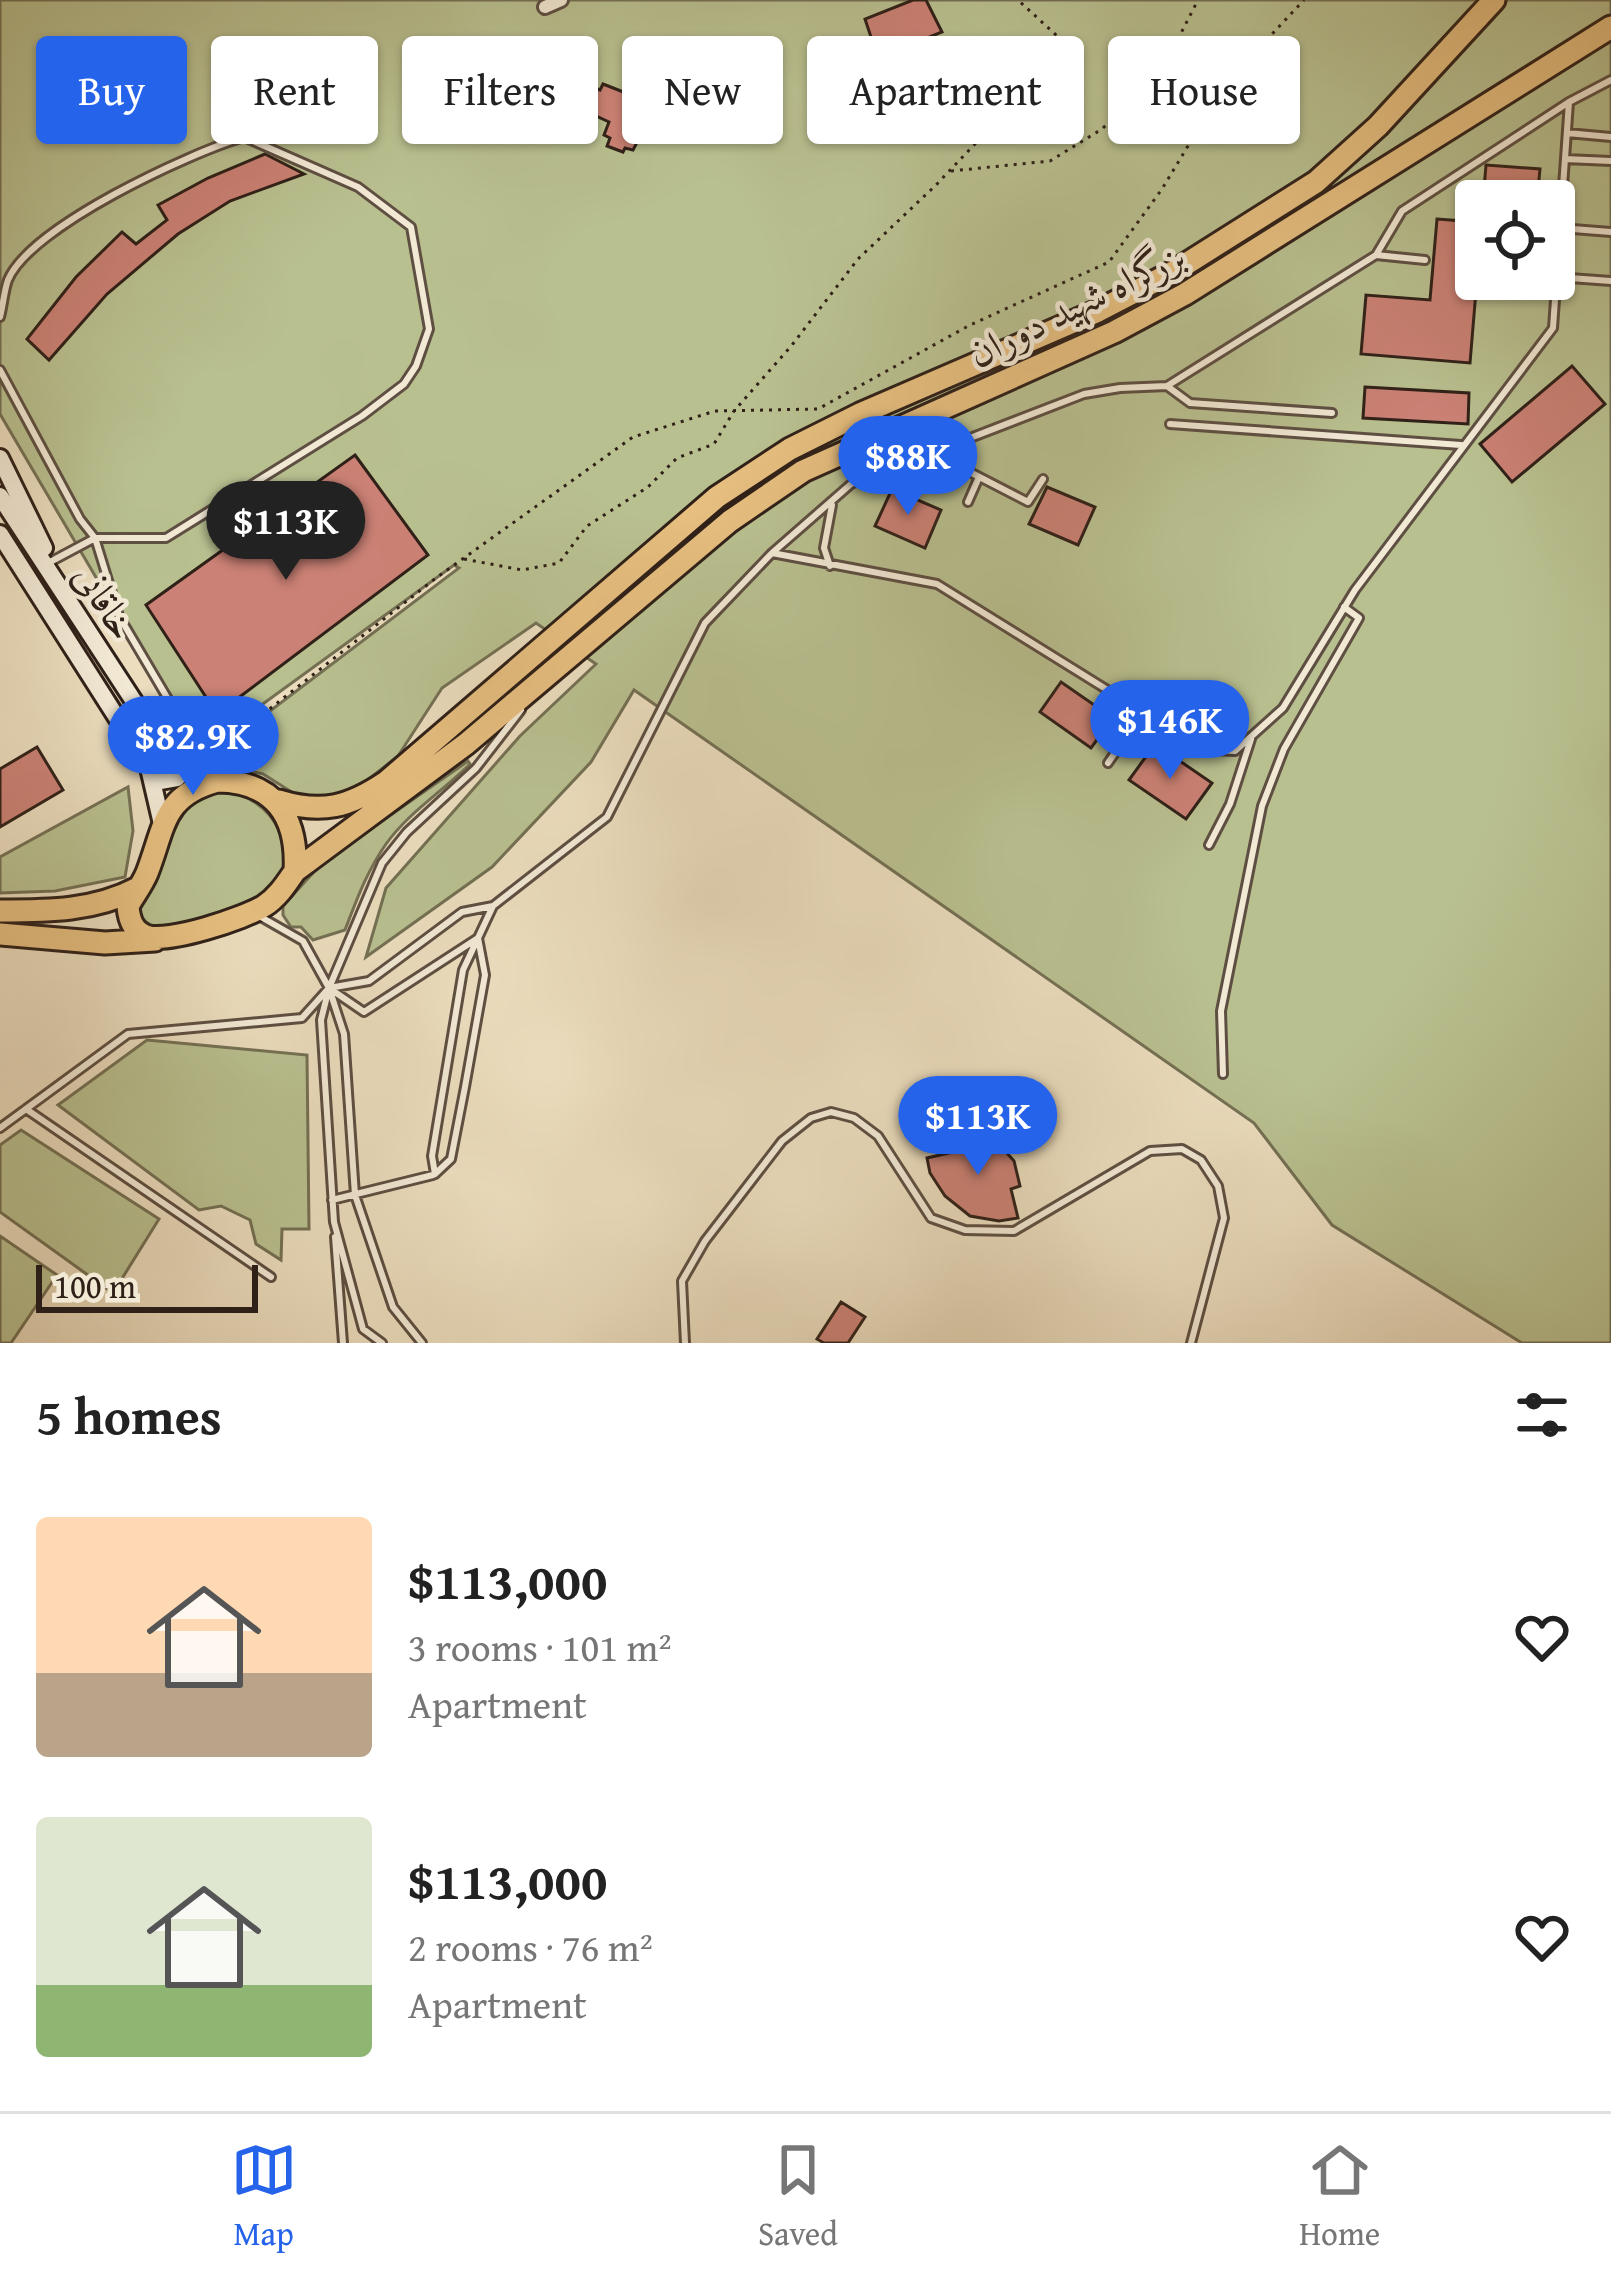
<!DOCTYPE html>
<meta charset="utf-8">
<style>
body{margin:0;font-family:"Gentium Book Plus",Amiri,serif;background:#f6f6f6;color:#222;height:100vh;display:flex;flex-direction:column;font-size:45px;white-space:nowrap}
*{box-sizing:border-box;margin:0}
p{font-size:39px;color:#767676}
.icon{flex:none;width:66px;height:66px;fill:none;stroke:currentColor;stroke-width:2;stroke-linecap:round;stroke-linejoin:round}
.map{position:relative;height:1343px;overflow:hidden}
.sheet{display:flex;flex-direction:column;background:#fff;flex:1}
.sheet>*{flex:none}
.hud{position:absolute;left:36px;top:36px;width:1539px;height:108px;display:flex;gap:24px}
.buttons{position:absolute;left:1455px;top:180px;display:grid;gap:24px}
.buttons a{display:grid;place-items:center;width:120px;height:120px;border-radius:12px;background:#fff;box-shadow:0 3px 9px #0004;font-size:60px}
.scale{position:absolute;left:36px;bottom:30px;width:222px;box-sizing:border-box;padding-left:12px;border:6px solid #2f2018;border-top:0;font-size:33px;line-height:42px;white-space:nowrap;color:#2f2018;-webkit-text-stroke:9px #f2e9d5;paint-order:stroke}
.price{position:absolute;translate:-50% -102px;padding:0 27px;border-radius:42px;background:#2563eb;color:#fff;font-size:39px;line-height:78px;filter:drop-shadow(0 3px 6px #0008)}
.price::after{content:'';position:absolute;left:50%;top:72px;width:36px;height:27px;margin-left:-18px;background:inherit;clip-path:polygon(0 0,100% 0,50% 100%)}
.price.on{background:#222;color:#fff}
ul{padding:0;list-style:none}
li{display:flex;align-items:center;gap:36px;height:300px;padding:0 36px}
li span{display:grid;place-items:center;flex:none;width:336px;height:240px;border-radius:12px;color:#555}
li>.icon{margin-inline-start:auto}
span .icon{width:144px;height:144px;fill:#fffc;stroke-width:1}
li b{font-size:51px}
h2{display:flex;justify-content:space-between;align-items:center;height:144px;padding:0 36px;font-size:51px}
.tag{padding:0 42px;border-radius:12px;background:#fff;box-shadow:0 3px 9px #0004;font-size:42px;line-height:108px}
.tag.on{background:#2563eb;color:#fff}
.tabs{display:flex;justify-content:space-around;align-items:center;height:168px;border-top:3px solid #e0e0e0;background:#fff;font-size:33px;color:#767676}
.tabs a{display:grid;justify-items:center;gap:6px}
.tabs .on{color:#2563eb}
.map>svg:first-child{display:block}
.green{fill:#b9c090;stroke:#747054;stroke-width:3;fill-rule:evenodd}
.building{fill:#cb8175;stroke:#2f2018;stroke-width:3}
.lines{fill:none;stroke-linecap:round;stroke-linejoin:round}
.service-casing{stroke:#5e4f42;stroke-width:12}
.minor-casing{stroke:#5e4f42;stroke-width:18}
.secondary-casing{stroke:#2f2018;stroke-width:22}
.trunk-casing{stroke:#2f2018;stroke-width:27}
.path{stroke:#2f2018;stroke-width:3;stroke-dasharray:3 6;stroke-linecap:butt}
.service{stroke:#f2e9d5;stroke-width:6}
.minor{stroke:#f2e9d5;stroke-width:12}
.secondary{stroke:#f2e9d5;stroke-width:16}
.trunk{stroke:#e6be7f;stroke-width:21}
.labels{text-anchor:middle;stroke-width:9;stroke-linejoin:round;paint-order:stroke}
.street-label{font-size:39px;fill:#2f2018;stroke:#f2e9d5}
</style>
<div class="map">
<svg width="1611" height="1343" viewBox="0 0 1611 1343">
<rect width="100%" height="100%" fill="#ebddbe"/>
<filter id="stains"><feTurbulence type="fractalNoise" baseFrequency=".00167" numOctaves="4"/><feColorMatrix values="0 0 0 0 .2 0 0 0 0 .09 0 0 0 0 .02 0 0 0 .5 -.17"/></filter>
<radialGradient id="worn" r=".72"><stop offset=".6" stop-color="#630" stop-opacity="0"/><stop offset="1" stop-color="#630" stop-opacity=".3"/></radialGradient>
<path class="green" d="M0 0H1611V1343H1522L1332 1225 1254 1123 634 690 591 762 492 867 366 957 386 888 520 736 596 664 536 623 442 688 398 756 356 789 331 799 298 796 263 774 204 761 459 568 454 565 198 751 0 414ZM1476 201H1554V279H1476Z
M468 761 470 764C443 791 408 813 386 844 367 871 357 899 345 930L313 940 301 927H291L283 915V906L322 863Z
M128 787 133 831 125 877 55 891 0 893V857Z
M220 791C272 792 312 860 262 897 238 915 174 928 144 927L136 911C145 897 154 885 160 869 174 825 170 806 220 791Z
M147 1040 307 1055 309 1229H282L281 1260 256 1244 250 1220 221 1206 199 1210 58 1105Z
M21 1130 159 1219 113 1293 0 1212V1145Z
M0 1236 57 1275 11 1343H0Z"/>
<path class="building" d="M913 0H926L942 32 878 58 865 19Z
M648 66 665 74 661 83 667 85 660 98 676 106 673 111 681 113 676 131 669 128 667 138 645 127 633 150 625 148 623 152 607 146 610 138 604 135 609 122 594 115 596 110 589 106 595 88 600 90 603 84 626 93 638 68 646 71Z
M265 154 304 174 230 201 178 234 107 294 49 360 27 339 76 277 122 232 136 244 167 220 158 205 208 178Z
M1486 165 1540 169 1537 201H1483Z
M1437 219 1476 222 1477 279 1470 363 1361 354 1366 295 1430 300Z
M1572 366 1605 404 1512 482 1480 444Z
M1365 387 1469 393 1468 424 1363 418Z
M355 455 428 555 217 714 146 605Z
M1047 487 1095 507 1078 545 1029 524Z
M892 489 941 510 925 548 875 526Z
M1061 682 1113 718 1091 748 1040 712Z
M1155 744 1212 783 1186 819 1129 780Z
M37 747 63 790 0 827V769Z
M977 1136 998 1143 1014 1161 1020 1186 1011 1189 1018 1218 999 1221 970 1216 945 1196 930 1173 927 1158 953 1152 951 1140Z
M841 1302 865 1317 848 1343H824L817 1339Z"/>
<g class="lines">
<g class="service-casing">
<path id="service" d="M1567 133 1611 137
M1565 159 1611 161
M1560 228 1611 232
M1376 255 1425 260
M1556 277 1611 281
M0 317C3 306 4 291 8 280 30 227 189 153 244 137L358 187 411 227 429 329 416 366 404 384 362 416 166 538H95L50 562
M0 370 80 519 95 538 119 616 188 733
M1167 386 1190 403 1332 413
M1170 424 1461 445
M931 452 1028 502 1043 479
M968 502 979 477
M772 553 851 484 1084 394 1120 388 1167 386 1376 255 1402 211 1569 102 1611 80
M830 566 824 548 832 505
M1108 763 1143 712
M1209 845 1230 804 1251 739
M493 906 607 817 705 623 772 553 937 584 1167 727 1210 750 1235 751 1283 708 1355 590 1553 328 1569 102
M261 917 303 941 329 988 344 1034 355 1195 393 1307 422 1343
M478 938 485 975 465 1087 451 1159 435 1174 432 1156 463 970Z
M1223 1074 1221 1011 1262 806 1284 749 1359 618 1344 607
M26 1109 271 1277
M0 1128 128 1034 302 1018 329 988 369 981 462 912 493 906 478 938 364 1012 329 988
M332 1200 433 1175
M335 1237 343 1343
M382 1343 363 1329 334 1222 321 1020 329 988 382 863 407 832 476 768 521 710
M685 1343 682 1281 705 1241 782 1141 811 1118 831 1112 854 1118 878 1136 931 1218 965 1230 1014 1231 1150 1151 1182 1149 1201 1160 1218 1186 1224 1218 1191 1343"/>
</g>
<g class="minor-casing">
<path id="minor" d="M545 7 561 0"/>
</g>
<g class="secondary-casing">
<path id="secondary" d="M0 458 44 548
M0 496 167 752 217 781
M0 534 149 768 162 824
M150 769 160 781 177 778 180 769 171 756"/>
</g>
<g class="trunk-casing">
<path id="trunk" d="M217 781C274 781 298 817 295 871 286 884 278 897 264 906 245 918 167 944 146 936 133 931 129 920 128 906 134 895 142 885 147 873 165 827 162 796 217 781Z
M279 801C322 814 349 807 386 782L717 497 790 449 860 414 1098 311 1175 271 1316 182 1378 126 1494 0
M295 871 466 744 730 521 803 471 1114 332 1185 294 1611 27
M0 911C49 911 94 911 138 888
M0 934 105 943 155 940"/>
</g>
<path class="path" d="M951 171 1050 161 1102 129 1161 72 1198 0
M464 559 522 570 559 563 587 526 648 487 677 458 714 444 734 411 792 345 858 259 936 185 1068 46 1018 0
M206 759 436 578 633 437 715 411 818 409 970 325 1109 262 1162 189 1226 83 1304 0"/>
<use href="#service" class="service"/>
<use href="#minor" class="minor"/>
<use href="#secondary" class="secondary"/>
<use href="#trunk" class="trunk"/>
</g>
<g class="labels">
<g class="street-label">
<text transform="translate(1076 304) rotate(-26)" y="14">بزرگراه شهید دوران</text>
<text transform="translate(106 601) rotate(57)" y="14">خاقانی</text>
</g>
</g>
<rect width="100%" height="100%" filter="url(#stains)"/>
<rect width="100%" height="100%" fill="url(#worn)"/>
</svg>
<div class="buttons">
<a><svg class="icon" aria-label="locate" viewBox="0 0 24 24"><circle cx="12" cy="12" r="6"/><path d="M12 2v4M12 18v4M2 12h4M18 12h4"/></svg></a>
</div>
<div class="scale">100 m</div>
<b class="price" style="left:908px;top:518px">$88K</b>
<b class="price on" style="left:286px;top:583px">$113K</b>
<b class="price" style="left:1170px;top:782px">$146K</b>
<b class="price" style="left:193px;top:798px">$82.9K</b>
<b class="price" style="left:978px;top:1178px">$113K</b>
<div class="hud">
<a class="tag on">Buy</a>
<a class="tag">Rent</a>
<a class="tag">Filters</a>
<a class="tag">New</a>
<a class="tag">Apartment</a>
<a class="tag">House</a>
</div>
</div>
<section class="sheet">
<h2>5 homes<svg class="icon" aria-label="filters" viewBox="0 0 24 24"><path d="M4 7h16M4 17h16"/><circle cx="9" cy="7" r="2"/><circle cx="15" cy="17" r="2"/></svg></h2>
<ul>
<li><span style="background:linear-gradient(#ffd9b3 65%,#b9a48a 0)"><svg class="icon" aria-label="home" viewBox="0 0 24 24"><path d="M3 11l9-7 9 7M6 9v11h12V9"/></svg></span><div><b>$113,000</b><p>3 rooms · 101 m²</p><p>Apartment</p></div><svg class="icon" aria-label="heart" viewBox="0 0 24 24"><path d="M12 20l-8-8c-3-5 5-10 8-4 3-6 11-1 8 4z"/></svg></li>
<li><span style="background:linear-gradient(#dfe7d0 70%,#8fb573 0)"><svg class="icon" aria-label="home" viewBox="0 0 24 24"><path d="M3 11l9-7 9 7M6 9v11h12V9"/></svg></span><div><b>$113,000</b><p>2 rooms · 76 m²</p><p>Apartment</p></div><svg class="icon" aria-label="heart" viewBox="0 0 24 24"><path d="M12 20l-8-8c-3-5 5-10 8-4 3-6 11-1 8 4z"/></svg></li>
</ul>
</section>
<nav class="tabs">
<a class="on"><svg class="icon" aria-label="map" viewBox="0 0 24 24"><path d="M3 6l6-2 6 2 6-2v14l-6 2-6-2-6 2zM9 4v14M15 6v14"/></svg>Map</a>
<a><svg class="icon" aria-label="saved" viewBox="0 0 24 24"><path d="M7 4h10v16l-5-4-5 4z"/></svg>Saved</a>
<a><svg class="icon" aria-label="home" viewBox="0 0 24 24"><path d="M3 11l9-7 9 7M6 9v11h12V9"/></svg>Home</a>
</nav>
